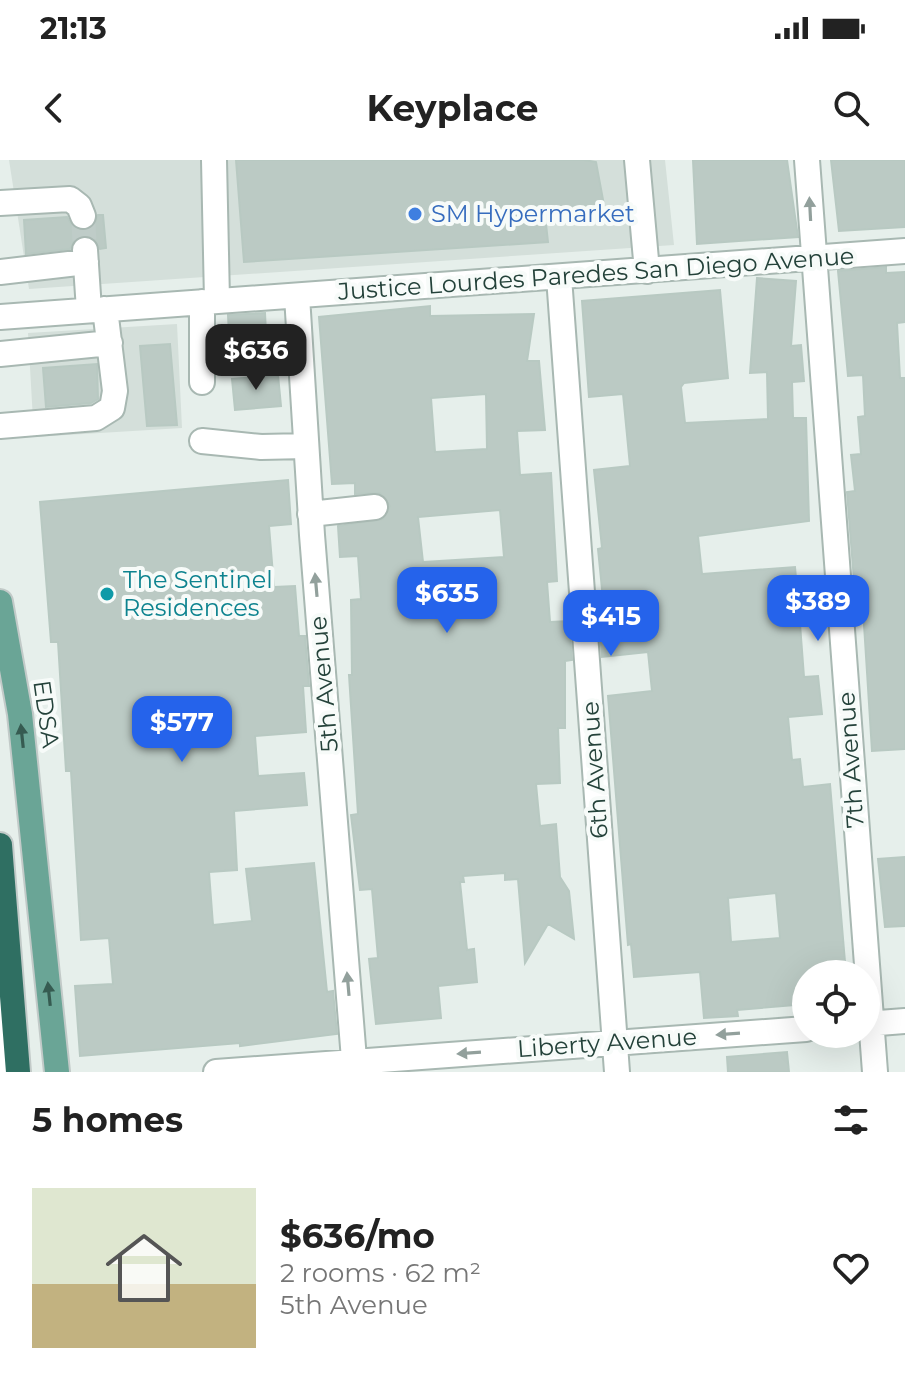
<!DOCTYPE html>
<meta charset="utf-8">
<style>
body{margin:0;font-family:Montserrat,sans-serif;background:#f2f2f2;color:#222;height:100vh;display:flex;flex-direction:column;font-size:30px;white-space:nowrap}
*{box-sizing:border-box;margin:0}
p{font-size:26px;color:#767676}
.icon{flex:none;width:44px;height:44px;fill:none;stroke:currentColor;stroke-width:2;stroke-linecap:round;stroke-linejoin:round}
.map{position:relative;height:912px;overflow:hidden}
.sheet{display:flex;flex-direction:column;background:#fff;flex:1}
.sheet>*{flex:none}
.controls{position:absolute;left:792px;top:800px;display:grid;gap:16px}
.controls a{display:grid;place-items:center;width:88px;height:88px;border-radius:50%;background:#fff;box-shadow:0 8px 32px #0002;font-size:40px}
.price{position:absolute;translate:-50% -68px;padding:0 18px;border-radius:16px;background:#2563eb;color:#fff;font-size:26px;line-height:52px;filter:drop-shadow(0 2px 4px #0008)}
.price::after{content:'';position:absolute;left:50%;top:48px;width:24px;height:18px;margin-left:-12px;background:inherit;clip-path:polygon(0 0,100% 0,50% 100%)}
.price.on{background:#222;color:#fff}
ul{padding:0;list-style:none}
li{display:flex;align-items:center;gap:24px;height:200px;padding:0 32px}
li span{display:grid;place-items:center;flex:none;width:224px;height:160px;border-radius:0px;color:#555}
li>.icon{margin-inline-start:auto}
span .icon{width:96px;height:96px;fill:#fffc;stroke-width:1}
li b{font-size:34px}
h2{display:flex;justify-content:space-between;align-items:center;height:96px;padding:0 32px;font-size:34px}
.status{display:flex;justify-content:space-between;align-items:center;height:56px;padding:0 40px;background:#fff;direction:ltr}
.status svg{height:22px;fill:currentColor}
header{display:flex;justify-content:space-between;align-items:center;height:104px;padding:0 32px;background:#fff;font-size:36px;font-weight:700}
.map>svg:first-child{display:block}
.built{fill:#d4dfda}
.building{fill:#bbcac4;stroke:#b8c9c2;stroke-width:2;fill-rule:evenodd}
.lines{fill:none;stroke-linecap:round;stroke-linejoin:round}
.minor-tunnel{stroke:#bfccc8;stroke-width:24;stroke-dasharray:24 12;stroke-linecap:butt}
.minor-casing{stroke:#a8b8b2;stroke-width:28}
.major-casing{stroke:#c2cac8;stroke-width:28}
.highway-casing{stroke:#c2cac8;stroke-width:28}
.minor{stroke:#fff;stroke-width:24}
.major{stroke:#6aa596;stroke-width:24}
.highway{stroke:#2f6f62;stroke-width:24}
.oneway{fill:#92a09c}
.oneway2{fill:#365b51}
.shop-dot{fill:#3f7fe0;stroke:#f7fbf9;stroke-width:3}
.culture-dot{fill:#0f9aa8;stroke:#f7fbf9;stroke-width:3}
.labels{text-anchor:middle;stroke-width:8;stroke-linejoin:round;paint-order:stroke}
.shop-label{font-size:24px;fill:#366cbe;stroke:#f7fbf9;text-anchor:start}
.street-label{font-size:24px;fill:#24423a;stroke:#f7fbf9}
.culture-label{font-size:24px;fill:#0d838f;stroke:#f7fbf9;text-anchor:start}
</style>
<div class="status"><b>21:13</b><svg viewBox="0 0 49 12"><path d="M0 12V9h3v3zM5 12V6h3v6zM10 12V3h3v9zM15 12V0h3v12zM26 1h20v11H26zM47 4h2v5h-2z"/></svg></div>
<header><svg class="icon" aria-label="back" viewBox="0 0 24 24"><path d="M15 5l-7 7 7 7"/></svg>Keyplace<svg class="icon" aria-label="search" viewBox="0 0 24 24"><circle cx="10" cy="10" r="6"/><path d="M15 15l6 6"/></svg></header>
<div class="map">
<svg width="905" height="912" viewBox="0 0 905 912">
<rect width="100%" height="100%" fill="#e6efeb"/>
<path class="built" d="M9 0H665L674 85 29 129Z
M177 164 182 268 34 277 28 173Z"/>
<path class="building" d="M236 0H584L596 2 604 45 590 46 591 61 546 64 548 82 244 102Z
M693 0H787L798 77 697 84Z
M831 0H905V67L839 71Z
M98 55H103L106 88 100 89 92 77 83 75 76 78 70 89 26 94 24 60 67 57 73 67 82 71 94 66Z
M886 107V113L905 112V162L897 163 900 218H905V589L872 591 862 433H855L847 332 855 331 851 295 861 294 858 257 865 256 863 215 848 216 838 111Z
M757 118 796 121 791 186 801 185 804 221 792 222 793 258H806L809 361 698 376 702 414 795 407 798 440 820 437 823 462 800 464 804 517 818 516 822 554 788 557 792 600 800 599 803 627 830 624 846 814H806V844L737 850 738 856 704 858 700 812 634 817 631 784 628 785 608 536 652 531 648 492 602 497 598 449H604L598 389 602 388 594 310 630 306 623 234 589 237 582 141 720 130 728 218 684 223 681 227 685 263 768 259 767 212 750 213ZM776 733 780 778 731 782 728 738Z
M430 146V156L534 154 527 201H539L545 270 517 271 520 315 551 313 557 421 547 422 550 462 569 461 572 500 565 501V568H558L560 623 536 624 540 666 556 664 560 717 569 731 574 779 548 764 525 803 518 719 505 720V713L463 716 464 722H460L467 790 474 789 477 822 438 826 441 858 376 864 369 799 378 798 372 729 360 730 351 655 358 654 349 515H352L351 440 361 439 358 396 340 397 338 366 383 359 390 346 380 333 355 334V323L332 324 319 157ZM486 234 487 289 435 292 431 238ZM500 350 504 397 423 402 418 357Z
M265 153 266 173 229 175 228 155Z
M170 184 177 265 147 266 140 186Z
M97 204 98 239 91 243 46 247 43 208Z
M278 215 281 246 235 250 232 219Z
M288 320 291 364 269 366 274 427 295 426 299 476H305L309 526H303L306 572 255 576 258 616 304 613 307 645 234 651 237 710 209 712 213 765 252 761 246 709 314 703 327 832 333 831 337 874 240 886V883L80 896 75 826 113 824 109 778 81 780 71 611H66L58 482H51L40 342Z
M905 697V766L885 767 878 699Z
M787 892 789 912H728L727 897Z"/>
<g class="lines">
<path class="minor-tunnel" d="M83 56 85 90"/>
<g class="minor-casing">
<path id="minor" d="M214 0 217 140
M637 0 647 111
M807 0 875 912
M0 43 70 39 79 46 83 56
M85 90 89 150
M0 112 86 102
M559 117 617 912
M297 136 312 375 355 912
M0 157 905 91
M0 194 110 183
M202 222V142
M0 266 96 258 112 248 115 231 105 149
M202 281 261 287 306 286
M310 354 375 347
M0 839 6 912
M866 864 905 861
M216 912 806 869"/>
</g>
<g class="major-casing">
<path id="major" d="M0 442 20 554 57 912"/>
</g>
<g class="highway-casing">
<path id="highway" d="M0 685 18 912"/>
</g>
<use href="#minor" class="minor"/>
<use href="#major" class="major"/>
<use href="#highway" class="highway"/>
</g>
<defs><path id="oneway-solid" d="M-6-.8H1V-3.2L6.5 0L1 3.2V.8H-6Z" transform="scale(2)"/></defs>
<g class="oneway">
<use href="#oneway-solid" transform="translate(810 49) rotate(-93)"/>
<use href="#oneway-solid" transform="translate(316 425) rotate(-95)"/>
<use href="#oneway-solid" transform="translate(348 824) rotate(-95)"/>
<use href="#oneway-solid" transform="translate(728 874) rotate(176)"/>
<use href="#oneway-solid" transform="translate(469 893) rotate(176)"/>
</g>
<g class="oneway2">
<use href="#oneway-solid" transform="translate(22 576) rotate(-96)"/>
<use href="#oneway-solid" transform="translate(49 834) rotate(-96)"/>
</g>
<circle class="shop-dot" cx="415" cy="54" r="8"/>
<circle class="culture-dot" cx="107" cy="434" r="8"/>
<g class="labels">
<g class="shop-label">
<text x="431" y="62">SM Hypermarket</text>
</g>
<g class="street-label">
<text transform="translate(596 114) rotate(-4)" y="8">Justice Lourdes Paredes San Diego Avenue</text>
<text transform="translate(324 524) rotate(-95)" y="8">5th Avenue</text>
<text transform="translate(46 554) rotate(82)" y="8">EDSA</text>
<text transform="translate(851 600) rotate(-94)" y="8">7th Avenue</text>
<text transform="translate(595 610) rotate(-94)" y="8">6th Avenue</text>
<text transform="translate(607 883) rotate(-4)" y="8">Liberty Avenue</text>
</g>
<g class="culture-label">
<text x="123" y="428">The Sentinel<tspan x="123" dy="28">Residences</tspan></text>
</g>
</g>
</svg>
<div class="controls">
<a><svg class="icon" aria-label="locate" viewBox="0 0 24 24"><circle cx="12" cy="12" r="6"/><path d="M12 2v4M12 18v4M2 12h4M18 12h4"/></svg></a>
</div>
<b class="price on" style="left:256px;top:232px">$636</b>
<b class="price" style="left:447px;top:475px">$635</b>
<b class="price" style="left:818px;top:483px">$389</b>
<b class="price" style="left:611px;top:498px">$415</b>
<b class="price" style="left:182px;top:604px">$577</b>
</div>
<section class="sheet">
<h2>5 homes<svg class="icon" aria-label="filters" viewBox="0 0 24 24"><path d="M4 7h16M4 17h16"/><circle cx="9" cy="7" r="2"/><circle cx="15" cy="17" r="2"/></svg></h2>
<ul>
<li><span style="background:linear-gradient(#dfe7d0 60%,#c2b280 0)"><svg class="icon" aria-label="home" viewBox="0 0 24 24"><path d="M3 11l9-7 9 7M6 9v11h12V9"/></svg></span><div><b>$636/mo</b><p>2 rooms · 62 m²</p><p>5th Avenue</p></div><svg class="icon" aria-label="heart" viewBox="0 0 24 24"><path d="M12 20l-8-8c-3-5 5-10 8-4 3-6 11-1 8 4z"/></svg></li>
</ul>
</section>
